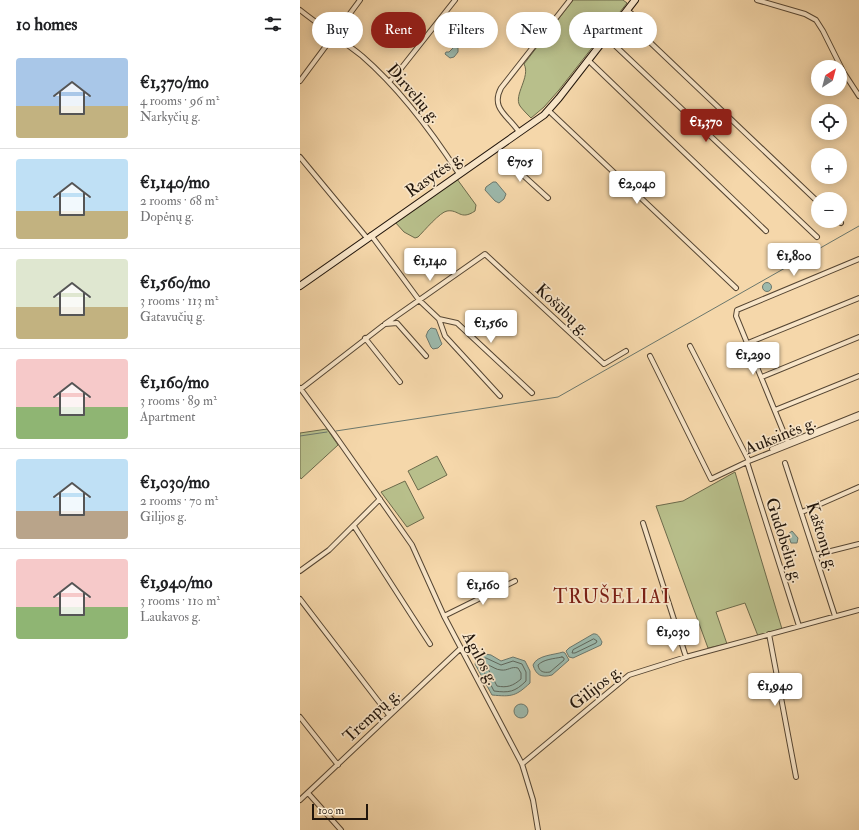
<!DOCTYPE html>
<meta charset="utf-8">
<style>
body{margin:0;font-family:"IM FELL Double Pica",serif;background:#f6f6f6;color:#202124;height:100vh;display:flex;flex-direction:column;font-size:15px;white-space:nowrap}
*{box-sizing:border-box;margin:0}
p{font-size:13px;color:#757577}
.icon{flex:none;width:22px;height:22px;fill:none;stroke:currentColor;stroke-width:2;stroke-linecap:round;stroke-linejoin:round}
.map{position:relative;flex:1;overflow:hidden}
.side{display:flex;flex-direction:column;background:#fff;width:300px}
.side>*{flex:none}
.guide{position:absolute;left:12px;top:12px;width:380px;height:36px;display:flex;gap:8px}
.needle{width:26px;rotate:36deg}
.controls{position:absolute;left:511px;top:60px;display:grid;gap:8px}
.controls a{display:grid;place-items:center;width:36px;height:36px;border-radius:50%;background:#fff;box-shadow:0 2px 10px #0003;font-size:20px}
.scale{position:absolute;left:12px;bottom:10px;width:56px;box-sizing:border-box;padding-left:4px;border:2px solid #21150b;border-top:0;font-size:11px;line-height:14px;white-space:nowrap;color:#21150b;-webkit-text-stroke:3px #f8e5c8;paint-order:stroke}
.price{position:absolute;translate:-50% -34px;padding:0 9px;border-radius:4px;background:#fff;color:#222;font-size:13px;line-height:26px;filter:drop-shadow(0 1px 2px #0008)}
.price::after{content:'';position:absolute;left:50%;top:24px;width:12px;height:9px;margin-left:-6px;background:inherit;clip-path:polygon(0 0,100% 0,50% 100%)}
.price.current{background:#8f2418;color:#fff}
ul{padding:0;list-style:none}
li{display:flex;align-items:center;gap:12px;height:100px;padding:0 16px}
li+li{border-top:1px solid #e0e0e0}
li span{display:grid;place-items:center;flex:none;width:112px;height:80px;border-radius:4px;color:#555}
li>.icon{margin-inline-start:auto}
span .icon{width:48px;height:48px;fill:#fffc;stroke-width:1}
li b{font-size:17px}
h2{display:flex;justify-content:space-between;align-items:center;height:48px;padding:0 16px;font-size:17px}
.chip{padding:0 14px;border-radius:18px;background:#fff;box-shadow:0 2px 10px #0003;font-size:14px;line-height:36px}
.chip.current{background:#8f2418;color:#fff}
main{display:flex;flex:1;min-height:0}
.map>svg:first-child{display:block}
.green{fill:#b8bf8b;stroke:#6c6a4b}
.water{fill:#9cb9ac;stroke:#6b776c}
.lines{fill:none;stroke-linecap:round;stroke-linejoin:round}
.shore{stroke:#5e675c;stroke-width:1}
.stream{stroke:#6b776c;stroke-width:1}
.minor-casing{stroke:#564633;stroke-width:6}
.secondary-casing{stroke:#21150b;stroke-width:8}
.minor{stroke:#f8e5c8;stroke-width:4}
.secondary{stroke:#f8e5c8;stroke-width:6}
.labels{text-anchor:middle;stroke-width:3.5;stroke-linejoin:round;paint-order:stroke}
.street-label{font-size:17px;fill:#21150b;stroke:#f8e5c8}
.quarter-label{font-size:19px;letter-spacing:1px;fill:#7a1f14;stroke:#f8e5c8}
</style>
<main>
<section class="side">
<h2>10 homes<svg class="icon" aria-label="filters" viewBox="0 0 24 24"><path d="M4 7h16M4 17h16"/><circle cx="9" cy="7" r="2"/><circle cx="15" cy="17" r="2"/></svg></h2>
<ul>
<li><span style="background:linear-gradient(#a9c7e8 60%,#c2b280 0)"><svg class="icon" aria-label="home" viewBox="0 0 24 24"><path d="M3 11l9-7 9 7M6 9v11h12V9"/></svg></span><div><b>€1,370/mo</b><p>4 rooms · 96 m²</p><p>Narkyčių g.</p></div></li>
<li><span style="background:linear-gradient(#bfe0f5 65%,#c2b280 0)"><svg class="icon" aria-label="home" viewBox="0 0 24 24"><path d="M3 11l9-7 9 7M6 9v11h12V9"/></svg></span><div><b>€1,140/mo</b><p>2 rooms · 68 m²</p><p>Dopėnų g.</p></div></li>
<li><span style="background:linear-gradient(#dfe7d0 60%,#c2b280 0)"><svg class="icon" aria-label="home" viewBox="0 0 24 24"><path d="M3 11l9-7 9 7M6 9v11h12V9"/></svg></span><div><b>€1,560/mo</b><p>3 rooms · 113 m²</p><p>Gatavučių g.</p></div></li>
<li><span style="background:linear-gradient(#f6c9c9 60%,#8fb573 0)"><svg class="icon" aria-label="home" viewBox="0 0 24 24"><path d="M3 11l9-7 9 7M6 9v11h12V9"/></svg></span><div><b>€1,160/mo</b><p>3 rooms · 89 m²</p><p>Apartment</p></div></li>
<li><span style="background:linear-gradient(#bfe0f5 65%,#b9a48a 0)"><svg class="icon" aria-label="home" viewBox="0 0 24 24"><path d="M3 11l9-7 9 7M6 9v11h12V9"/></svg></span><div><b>€1,030/mo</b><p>2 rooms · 70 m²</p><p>Gilijos g.</p></div></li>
<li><span style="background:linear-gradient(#f6c9c9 60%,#8fb573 0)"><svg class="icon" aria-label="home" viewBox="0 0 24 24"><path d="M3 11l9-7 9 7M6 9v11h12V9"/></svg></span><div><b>€1,940/mo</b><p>3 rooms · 110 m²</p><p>Laukavos g.</p></div></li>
</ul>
</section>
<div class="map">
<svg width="559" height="830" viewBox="0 0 559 830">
<rect width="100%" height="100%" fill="#f5d7aa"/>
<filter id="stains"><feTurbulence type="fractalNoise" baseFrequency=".005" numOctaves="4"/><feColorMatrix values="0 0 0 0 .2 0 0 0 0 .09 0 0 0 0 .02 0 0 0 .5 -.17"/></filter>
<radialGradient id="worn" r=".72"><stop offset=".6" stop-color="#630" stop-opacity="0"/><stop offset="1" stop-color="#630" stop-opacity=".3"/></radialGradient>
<path class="green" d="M273 0H323L327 3 259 90 244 107 231 118C227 114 223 110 220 106 213 95 231 77 224 64Z
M157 179 176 205 175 211C160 221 159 209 147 211 140 212 124 231 118 237L115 238 104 232 95 222Z
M27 429 38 445 1 479 0 477V433Z
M137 456 147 475 118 490 108 471Z
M435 472 482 629 458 636 445 603 416 612 427 644 408 648 356 506 383 501Z
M105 481 124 518 107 527 81 492Z"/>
<path class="water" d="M154 47 158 48V52L154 57 150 58 145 54 146 52H149Z
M193 182H196L206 194 204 199 199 203 195 201 185 190 186 187Z
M462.5 287a4.5 4.5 0 1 1 9 0a4.5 4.5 0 1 1-9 0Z
M131 328 136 329 141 342 142 344 138 348 133 349 131 347 126 336 128 331Z
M492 531 498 538 497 543H491L488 534Z
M293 634C298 633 300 638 302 642L301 645 273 658 269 657 266 651 269 648Z
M263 652 265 653 269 660 252 675C241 678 236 675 233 665 237 655 254 655 263 652Z
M185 654 191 655 201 661 213 657 225 661 230 671V683C216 696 212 697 192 695L175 664 178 657Z
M214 711a7 7 0 1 1 14 0a7 7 0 1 1-14 0Z"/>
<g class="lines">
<path class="shore" d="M294 639 297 641 296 643 275 653H272L273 650Z
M262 657 264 658V660L250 672C244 673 239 672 238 665 244 659 253 659 262 657Z
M186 658 201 665 213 661 222 664 226 672V681C215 692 209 693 194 691L180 664 181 660Z
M188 665C192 666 196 670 201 670 208 671 211 666 218 668L221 673V679C213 686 207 688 197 686L187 667Z"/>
<path class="stream" d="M36 431 258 397 559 226
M0 436 27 432"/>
<g class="minor-casing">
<path id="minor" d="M457 0 505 14 516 20 523 31 544 73 559 96
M0 10C20 26 42 40 62 56 100 89 132 132 159 174
M327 10 332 14V24L334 27 518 202
M306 37 517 237
M288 60 466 231
M0 81 60 0
M89 82 99 71 155 0
M248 110 436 288
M219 132C209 116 190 109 201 88L270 0
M0 157 67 238
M203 157 248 198
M538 221 541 223
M71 235 119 300 139 319 145 336 200 396
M139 319 157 323 232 393
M85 324 185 254 304 364 326 351
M65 338 100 382
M448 343 559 298
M390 346 449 461
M350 356 411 479 449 461 559 417
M462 377 559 337
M0 388 34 434 112 545 144 616 222 764 233 800 238 830
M1 389 85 324 97 323 126 356
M475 410 559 376
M488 443 436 316 437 310 559 259
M472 449 559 414
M447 462 499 626
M485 463 535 616
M502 512 559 487
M343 523 386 657
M54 526 130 644
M515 555 559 544
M0 571 29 550 80 499
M0 599 89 715
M144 616 215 581
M469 634 496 777
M0 717 38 765
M222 764 329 675 386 657 559 610
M8 793 41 830
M0 800 161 648"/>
</g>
<g class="secondary-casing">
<path id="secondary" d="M0 286 244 115 259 98 335 0"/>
</g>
<use href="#minor" class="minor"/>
<use href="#secondary" class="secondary"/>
</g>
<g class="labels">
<g class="street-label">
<text transform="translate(114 93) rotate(49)" y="6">Dirvelių g.</text>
<text transform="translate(134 174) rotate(-35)" y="6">Rasytės g.</text>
<text transform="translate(263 309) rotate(43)" y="6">Košūbų g.</text>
<text transform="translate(480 435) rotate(-22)" y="6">Auksinės g.</text>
<text transform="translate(523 536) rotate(72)" y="6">Kaštonų g.</text>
<text transform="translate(485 540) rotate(72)" y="6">Gudobelių g.</text>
<text transform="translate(181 658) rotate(62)" y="6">Agilos g.</text>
<text transform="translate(295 687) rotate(-38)" y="6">Gilijos g.</text>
<text transform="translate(71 715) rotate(-43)" y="6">Trempų g.</text>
</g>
<g class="quarter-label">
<text x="312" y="603">TRUŠELIAI</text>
</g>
</g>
<rect width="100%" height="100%" filter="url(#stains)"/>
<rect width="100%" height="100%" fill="url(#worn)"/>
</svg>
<div class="controls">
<a><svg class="needle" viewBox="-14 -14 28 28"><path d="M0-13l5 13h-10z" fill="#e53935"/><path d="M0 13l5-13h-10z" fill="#757577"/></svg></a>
<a><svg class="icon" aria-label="locate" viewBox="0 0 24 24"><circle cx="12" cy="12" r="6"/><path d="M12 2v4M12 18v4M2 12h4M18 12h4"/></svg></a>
<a>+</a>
<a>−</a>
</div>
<div class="scale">100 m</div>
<b class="price current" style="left:406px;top:143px">€1,370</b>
<b class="price" style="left:220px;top:183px">€705</b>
<b class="price" style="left:337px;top:205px">€2,040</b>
<b class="price" style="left:494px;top:277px">€1,800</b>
<b class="price" style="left:130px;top:282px">€1,140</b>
<b class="price" style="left:191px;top:344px">€1,560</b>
<b class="price" style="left:453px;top:376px">€1,290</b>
<b class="price" style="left:183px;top:606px">€1,160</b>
<b class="price" style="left:373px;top:653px">€1,030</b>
<b class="price" style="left:475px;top:707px">€1,940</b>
<div class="guide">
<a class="chip">Buy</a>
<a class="chip current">Rent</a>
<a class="chip">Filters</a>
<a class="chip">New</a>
<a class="chip">Apartment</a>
</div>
</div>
</main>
